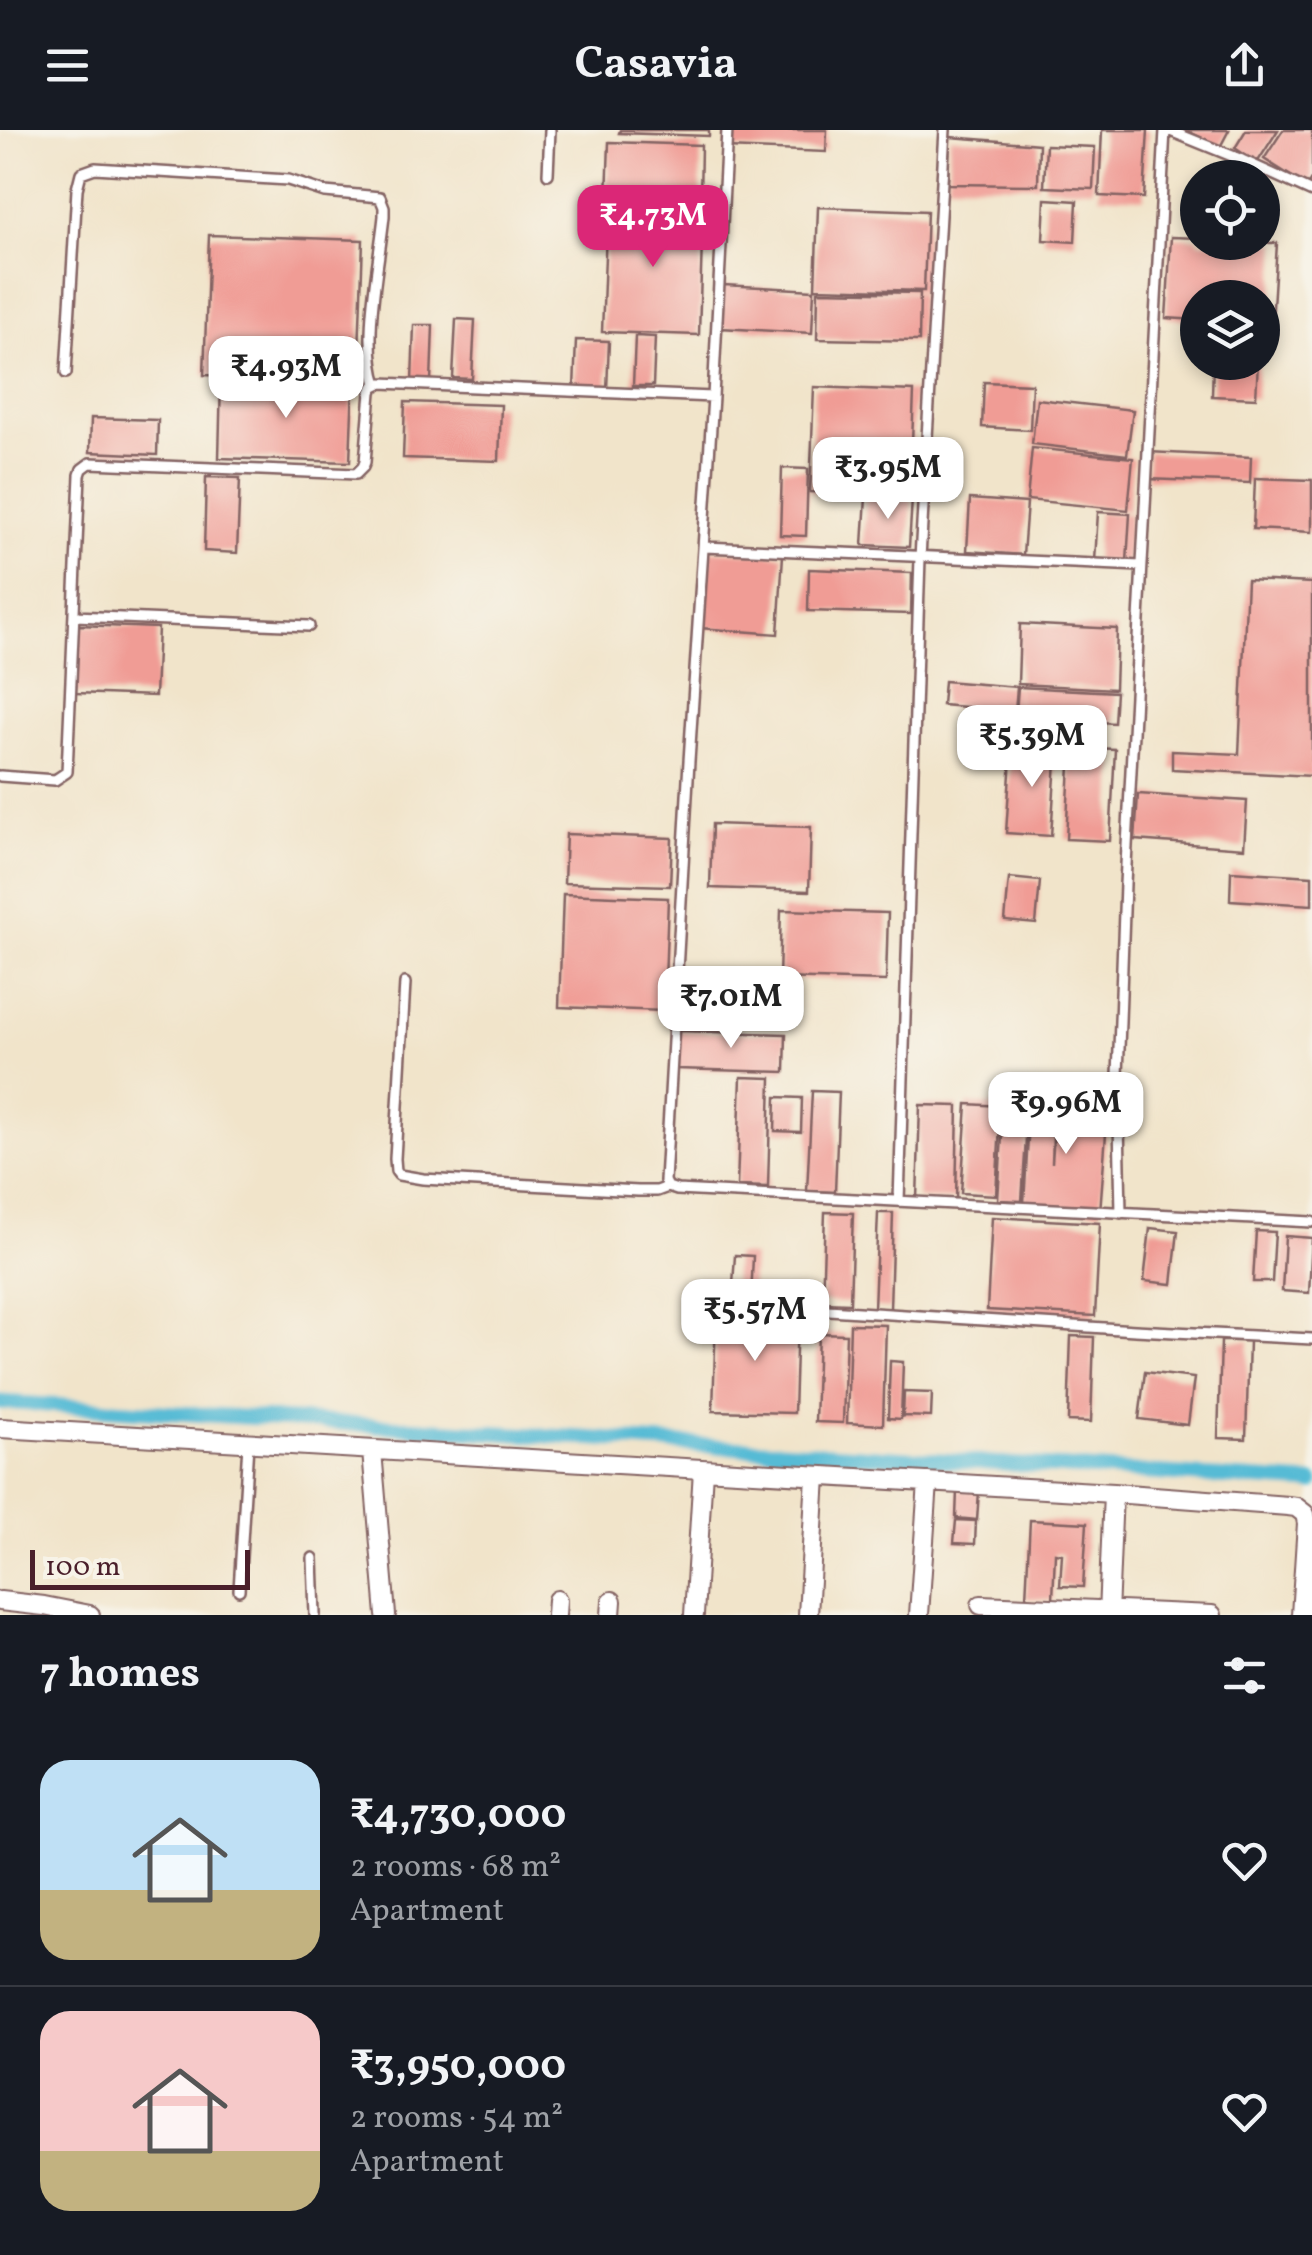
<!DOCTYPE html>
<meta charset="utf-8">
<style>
body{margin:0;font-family:Vollkorn,serif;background:#242831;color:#f1f3f6;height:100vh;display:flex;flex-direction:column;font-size:38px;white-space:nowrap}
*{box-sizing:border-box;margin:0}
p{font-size:32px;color:#9ea1a6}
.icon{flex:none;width:55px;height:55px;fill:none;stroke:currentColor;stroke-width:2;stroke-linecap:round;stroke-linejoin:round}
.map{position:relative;height:1485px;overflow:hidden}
.side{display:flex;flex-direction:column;background:#171b24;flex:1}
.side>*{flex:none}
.buttons{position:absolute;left:1180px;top:30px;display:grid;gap:20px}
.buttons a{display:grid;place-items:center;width:100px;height:100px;border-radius:50%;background:#171b24;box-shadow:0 5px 15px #0003;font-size:50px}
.scale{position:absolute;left:30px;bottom:25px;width:220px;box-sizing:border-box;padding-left:10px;border:5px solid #4a1f2b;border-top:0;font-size:28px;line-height:35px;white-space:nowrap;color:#4a1f2b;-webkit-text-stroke:8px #f7f3e8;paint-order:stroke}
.price{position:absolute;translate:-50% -85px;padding:0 22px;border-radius:20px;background:#fff;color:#222;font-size:32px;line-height:65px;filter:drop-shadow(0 2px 5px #0008)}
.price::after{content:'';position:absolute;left:50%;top:60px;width:30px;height:22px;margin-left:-15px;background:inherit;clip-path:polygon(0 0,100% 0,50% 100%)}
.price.current{background:#db2777;color:#fff}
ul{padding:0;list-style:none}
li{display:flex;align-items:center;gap:30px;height:250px;padding:0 40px}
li+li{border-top:2px solid #363941}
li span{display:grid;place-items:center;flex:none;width:280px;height:200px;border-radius:30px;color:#555}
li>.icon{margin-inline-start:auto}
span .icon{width:120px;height:120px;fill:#fffc;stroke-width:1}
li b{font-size:42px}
h2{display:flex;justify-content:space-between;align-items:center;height:120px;padding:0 40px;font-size:42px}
header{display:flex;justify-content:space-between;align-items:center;height:130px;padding:0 40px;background:#171b24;font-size:45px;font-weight:700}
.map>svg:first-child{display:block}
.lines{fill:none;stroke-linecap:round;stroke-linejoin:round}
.canal{stroke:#57bbd5;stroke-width:15}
.building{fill:#f09c95}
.lane-casing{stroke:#846463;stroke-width:14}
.street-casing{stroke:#846463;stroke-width:22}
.lane{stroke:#fff;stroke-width:9}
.street{stroke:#fff;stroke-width:18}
</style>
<header><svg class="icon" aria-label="menu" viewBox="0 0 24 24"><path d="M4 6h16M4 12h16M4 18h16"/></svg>Casavia<svg class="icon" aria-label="share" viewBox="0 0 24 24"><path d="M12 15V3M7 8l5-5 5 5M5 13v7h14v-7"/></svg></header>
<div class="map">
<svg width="1312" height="1485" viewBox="0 0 1312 1485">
<rect width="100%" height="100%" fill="#f7f3e8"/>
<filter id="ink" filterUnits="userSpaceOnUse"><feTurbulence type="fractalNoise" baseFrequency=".01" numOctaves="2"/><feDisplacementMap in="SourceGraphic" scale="20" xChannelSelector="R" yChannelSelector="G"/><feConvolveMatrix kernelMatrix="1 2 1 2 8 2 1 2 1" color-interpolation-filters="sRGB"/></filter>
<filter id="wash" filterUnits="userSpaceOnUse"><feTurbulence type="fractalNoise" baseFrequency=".0048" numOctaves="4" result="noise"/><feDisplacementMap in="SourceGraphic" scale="40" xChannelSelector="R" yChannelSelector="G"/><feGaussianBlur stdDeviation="2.25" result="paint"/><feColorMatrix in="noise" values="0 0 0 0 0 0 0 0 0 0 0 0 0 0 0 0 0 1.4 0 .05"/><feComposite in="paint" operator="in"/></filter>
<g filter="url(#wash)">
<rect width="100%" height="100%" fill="#f1e4ca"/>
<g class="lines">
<path class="canal" d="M0 1272 1312 1353"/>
</g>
<g id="blocks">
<path class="building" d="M620 0H709V6L619 3Z
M728 0H827L826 22 727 18Z
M1102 0H1148L1144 68 1099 66Z
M1186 0H1229L1220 17Z
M1246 0H1278L1257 33 1235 18Z
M1283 0H1312V48L1307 56 1264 29Z
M950 7 1039 14 1038 55 948 54Z
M609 12 701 15 700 71 607 68Z
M1046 15 1095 17 1093 59 1044 57Z
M1045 69 1077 71 1075 112 1043 110Z
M607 75 703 79 699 205 602 202Z
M818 77 927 81 924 161 815 158Z
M209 105 363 110 358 251 204 245Z
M1171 107 1198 108V112L1277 113 1272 194 1262 193V168H1198V190L1166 188Z
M723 155 814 160 812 203 720 198Z
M818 161 920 163 919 211 817 209Z
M456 189 475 190 472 249 453 248Z
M414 195H433L431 252H412Z
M635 206 655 207 653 256H633Z
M576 210 609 211 607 260 574 259Z
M1213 232H1258L1256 268 1212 266Z
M221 249 353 254 350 332 219 328Z
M984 252 1032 254 1030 300 982 297Z
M814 257 914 261 910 365 810 362Z
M1037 269 1133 280 1127 325 1032 314Z
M405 272 501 275 499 331 403 328Z
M91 288 158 290 157 325 90 322Z
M1032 318 1133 328 1128 380 1027 370Z
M1148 322 1251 327 1250 353 1147 349Z
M782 338 808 339 806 406 780 405Z
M206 347 240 348 237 423 204 421Z
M1255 348 1312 350V402L1253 399Z
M866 367 912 369 909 417 863 415Z
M970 369 1027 373 1023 425 967 421Z
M1098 382 1130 384 1127 432 1095 431Z
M705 420 783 425 778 504 700 498Z
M809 439 912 443 911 484 808 481Z
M1247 450 1312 453V646L1172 639V621L1239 624Z
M1020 494 1117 499 1115 559 1018 554Z
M78 495 158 498 155 566 76 563Z
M944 551 1017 557 1015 581 942 575Z
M1018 557 1116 562 1114 593 1015 587 1013 611 968 608 970 580 1016 583Z
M1012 613 1057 616 1051 706 1006 703Z
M1071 617 1115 619 1110 711 1066 709Z
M1138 664 1247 671 1244 718 1135 710Z
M712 694 811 697 809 761 710 758Z
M566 704 672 708 670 756 564 753Z
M1231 741 1312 746V775L1230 770Z
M1009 748 1040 751 1036 794 1005 791Z
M563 764 668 768 664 881 559 877Z
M781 780 888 783 886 851 779 848Z
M677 901 786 904 785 942 676 939Z
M741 947 771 948 768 1057 737 1056Z
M812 961 839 962 835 1062 807 1061Z
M776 967 802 968 801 1002 775 1001Z
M1056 973 1108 977 1100 1082 1024 1073 1030 976 1054 977 1052 1033Z
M967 974 1001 976 996 1065 961 1063Z
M1004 974 1028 976 1022 1071 998 1070Z
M920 975 958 976 956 1070 917 1069Z
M825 1082 853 1083 850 1173 822 1172Z
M878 1083H893L890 1179 874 1178Z
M992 1087 1100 1093 1095 1186 987 1180Z
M1150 1098 1178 1101 1172 1154 1144 1151Z
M1256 1101 1275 1102 1272 1152H1253Z
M1285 1106 1312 1108 1309 1163 1282 1161Z
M735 1125 753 1126 751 1169H732Z
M716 1185 797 1188 794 1283 713 1281Z
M850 1194 886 1195 883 1295 847 1293Z
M818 1203 846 1204 843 1293 815 1292Z
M1071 1206 1094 1207 1091 1292 1068 1291Z
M1221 1211H1249L1246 1309 1218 1308Z
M890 1231 903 1232 901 1289 888 1288Z
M1145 1242 1194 1248 1188 1295 1139 1289Z
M904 1262 932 1263 931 1287 903 1286Z
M957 1360 979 1361 977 1390 956 1388Z
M956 1390 976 1391 975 1414 954 1413Z
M1030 1390 1087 1393 1083 1457 1060 1456 1062 1424 1055 1423 1053 1470 1026 1468Z"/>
</g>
</g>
<g filter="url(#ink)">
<use href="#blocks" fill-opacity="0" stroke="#846463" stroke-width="2.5"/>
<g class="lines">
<g class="lane-casing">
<path id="lane" d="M727 0 713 267 689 631 665 1051 668 1057 677 1060 1312 1092
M1168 0 1242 30 1312 62
M548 44 550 0
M66 243 77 59 81 43 95 38 288 50 325 62 380 67 384 77V86C379 135 362 209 377 254
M704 417 1141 436
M75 486 309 496
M0 646 55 650 67 642 80 345 82 339 90 333 356 344 363 337 365 332 371 262 373 257 381 253 713 267
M405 853 395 1029 396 1041 399 1045 423 1049 638 1061H657L668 1057
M899 1071 920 428 945 0
M1121 1083 1118 946 1125 754 1165 0
M721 1173 1135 1200 1312 1209
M313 1428 315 1485
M239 1460 248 1314"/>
</g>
<g class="street-casing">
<path id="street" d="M0 1298 1113 1363 1288 1376 1296 1377 1305 1384 1307 1393 1301 1485
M372 1321 386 1485
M0 1471 44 1476 90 1485
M981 1475 1212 1485
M556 1485 557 1470
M611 1485 612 1471
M694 1485 703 1340
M808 1485 816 1346
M919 1485 928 1352
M1108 1485 1113 1363"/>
</g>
<use href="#lane" class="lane"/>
<use href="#street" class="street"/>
</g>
</g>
</svg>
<div class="buttons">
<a><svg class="icon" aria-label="locate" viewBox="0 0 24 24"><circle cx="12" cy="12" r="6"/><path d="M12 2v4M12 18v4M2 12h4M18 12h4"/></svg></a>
<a><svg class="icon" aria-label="layers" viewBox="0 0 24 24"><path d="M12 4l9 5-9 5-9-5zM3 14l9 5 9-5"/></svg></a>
</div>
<div class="scale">100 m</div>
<b class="price current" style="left:653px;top:140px">₹4.73M</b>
<b class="price" style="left:286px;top:291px">₹4.93M</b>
<b class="price" style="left:888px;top:392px">₹3.95M</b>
<b class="price" style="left:1032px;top:660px">₹5.39M</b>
<b class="price" style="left:731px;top:921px">₹7.01M</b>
<b class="price" style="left:1066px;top:1027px">₹9.96M</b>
<b class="price" style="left:755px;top:1234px">₹5.57M</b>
</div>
<section class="side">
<h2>7 homes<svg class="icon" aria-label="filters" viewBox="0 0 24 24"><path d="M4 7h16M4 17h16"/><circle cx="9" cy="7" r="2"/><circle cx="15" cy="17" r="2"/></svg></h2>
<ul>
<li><span style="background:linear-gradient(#bfe0f5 65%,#c2b280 0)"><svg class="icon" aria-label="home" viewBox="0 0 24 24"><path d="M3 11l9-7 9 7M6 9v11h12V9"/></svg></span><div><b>₹4,730,000</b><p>2 rooms · 68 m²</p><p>Apartment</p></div><svg class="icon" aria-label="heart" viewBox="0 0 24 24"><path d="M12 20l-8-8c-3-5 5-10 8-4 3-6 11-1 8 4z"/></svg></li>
<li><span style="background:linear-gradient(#f6c9c9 70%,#c2b280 0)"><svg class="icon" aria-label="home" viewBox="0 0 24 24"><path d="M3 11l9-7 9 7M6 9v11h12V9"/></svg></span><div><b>₹3,950,000</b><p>2 rooms · 54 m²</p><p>Apartment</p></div><svg class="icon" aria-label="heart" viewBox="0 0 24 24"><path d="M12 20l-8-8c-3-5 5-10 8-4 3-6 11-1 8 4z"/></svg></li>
</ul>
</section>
